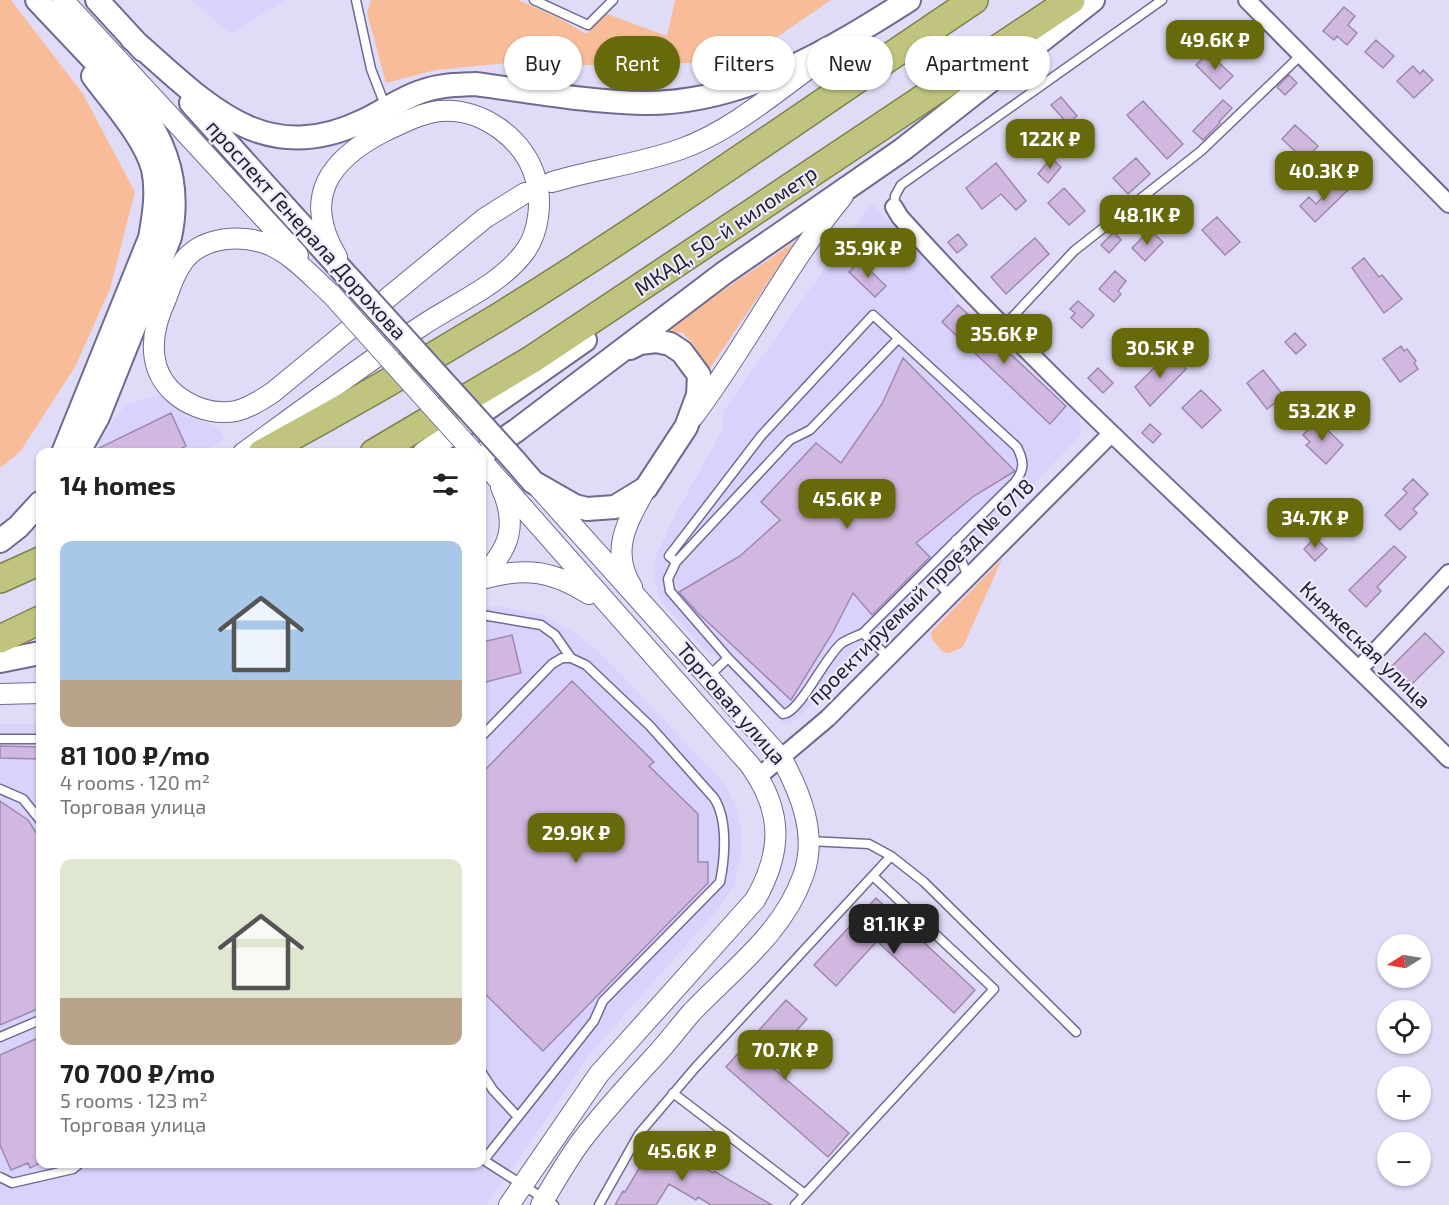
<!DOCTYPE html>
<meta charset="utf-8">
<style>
body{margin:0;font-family:"Exo 2",sans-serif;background:#f6f6f6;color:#222;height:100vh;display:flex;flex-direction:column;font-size:22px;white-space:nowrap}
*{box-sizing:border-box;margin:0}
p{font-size:20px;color:#767676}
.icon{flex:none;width:33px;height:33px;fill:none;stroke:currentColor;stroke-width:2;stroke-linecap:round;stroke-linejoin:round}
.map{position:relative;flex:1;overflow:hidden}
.drawer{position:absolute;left:36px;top:448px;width:450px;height:720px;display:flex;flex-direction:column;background:#fff;border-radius:12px;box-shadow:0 2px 4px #0004}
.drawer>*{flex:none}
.hud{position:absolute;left:504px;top:36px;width:570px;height:54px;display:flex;gap:12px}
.needle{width:39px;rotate:259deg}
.controls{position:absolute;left:1377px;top:934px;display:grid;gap:12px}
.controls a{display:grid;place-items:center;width:54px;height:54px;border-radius:50%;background:#fff;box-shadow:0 2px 4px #0004;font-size:30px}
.price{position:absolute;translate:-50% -51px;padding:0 14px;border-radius:12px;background:#676a0b;color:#fff;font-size:20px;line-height:39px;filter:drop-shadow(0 2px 3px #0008)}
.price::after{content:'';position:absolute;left:50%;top:36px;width:18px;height:14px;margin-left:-9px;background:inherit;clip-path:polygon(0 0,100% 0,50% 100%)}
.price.selected{background:#222;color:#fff}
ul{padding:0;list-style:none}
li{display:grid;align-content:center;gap:12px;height:318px;padding:0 24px}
li span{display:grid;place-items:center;height:186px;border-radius:12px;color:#555}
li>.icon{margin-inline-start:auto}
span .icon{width:108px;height:108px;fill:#fffc;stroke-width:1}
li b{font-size:26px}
h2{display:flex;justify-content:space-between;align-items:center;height:72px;padding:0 24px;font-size:26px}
.chip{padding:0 21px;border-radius:27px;background:#fff;box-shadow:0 2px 4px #0004;font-size:21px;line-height:54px}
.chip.selected{background:#676a0b;color:#fff}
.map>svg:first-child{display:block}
.built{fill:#d8d2fc}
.green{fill:#f8bc98}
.building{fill:#d1b8e1;stroke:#9f88ae;stroke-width:1.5}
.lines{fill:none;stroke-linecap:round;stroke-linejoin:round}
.service-casing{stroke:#706991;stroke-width:11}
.minor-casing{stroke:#706991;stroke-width:20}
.tertiary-casing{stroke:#706991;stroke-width:22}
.secondary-casing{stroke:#706991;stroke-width:26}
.trunk-casing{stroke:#7f824e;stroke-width:30}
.service{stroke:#fff;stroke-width:8}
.minor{stroke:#fff;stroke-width:16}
.tertiary{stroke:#fff;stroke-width:20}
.secondary{stroke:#fff;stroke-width:22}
.trunk{stroke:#c0c47e;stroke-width:27}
.tertiary-bridge-casing{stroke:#706991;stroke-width:22;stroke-linecap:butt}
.secondary-bridge-casing{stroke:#706991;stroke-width:26;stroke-linecap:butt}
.tertiary-bridge{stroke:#fff;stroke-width:20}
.secondary-bridge{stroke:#fff;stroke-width:22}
.labels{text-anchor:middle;stroke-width:4.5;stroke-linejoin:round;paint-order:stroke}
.street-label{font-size:21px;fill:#232031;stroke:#edebfd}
</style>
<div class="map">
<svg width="1449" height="1205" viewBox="0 0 1449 1205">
<rect width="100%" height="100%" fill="#e0dcf8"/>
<path class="built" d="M191 0H285L231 34Z
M871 203 945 279 958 305 1066 406 1070 407 1080 419 1081 435 965 554 952 561 796 720 786 725 778 719 715 654 707 652 670 612 659 597 655 582V558L674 517 723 429V412Z
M162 394 173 406 189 417 220 428 224 440 200 453H95L97 445 125 405Z
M498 606 542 615 574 632 602 655 723 782 734 802 741 827V855L734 885 719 908 588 1056 487 1205H0V724H40V1164H482V608Z"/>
<path class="green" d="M0 0H11L83 94 135 192 110 289 75 367 20 452 0 468Z
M371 0H518L559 18 586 34 607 14 667 36 675 0H831L764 46 690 63 591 65 507 63 436 70 386 83 367 13Z
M796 241 706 374 696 348 683 333 663 331Z
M1002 559 963 647 949 653 943 652 933 641 931 635 932 631Z"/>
<path class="building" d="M1344 7 1355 16 1348 25 1357 33 1347 45 1337 36 1334 40 1323 31Z
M1376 40 1394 56 1383 68 1365 52Z
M1212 56 1233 76 1220 89 1196 65 1204 57 1208 60Z
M1413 66 1420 74 1423 70 1433 80 1414 98 1397 81Z
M1289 75 1297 83 1285 95 1277 87Z
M1061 97 1077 116 1068 124 1051 105Z
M1223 100 1232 108 1219 122 1220 123 1203 140 1193 131Z
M1143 101 1183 144 1167 159 1127 115Z
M1295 125 1318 146 1308 157 1314 163 1306 172 1292 158 1297 153 1282 139Z
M1051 158 1061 167 1048 183 1038 174Z
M1136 158 1150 174 1128 194 1113 178Z
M996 163 1026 201 1016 210 1001 194 982 209 966 188Z
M1339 181 1348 190 1315 222 1300 206 1309 197 1316 204Z
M1064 188 1085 211 1069 225 1048 203Z
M1217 217 1240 242 1225 255 1202 230Z
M1114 232 1121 240 1109 253 1101 245Z
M1153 233 1163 242 1145 261 1132 248 1143 237 1146 240Z
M958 234 967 245 957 253 948 242Z
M1035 238 1049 254 1006 294 991 277Z
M1364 258 1379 277 1382 275 1402 299 1384 313 1352 268Z
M860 261 886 286 875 297 849 272Z
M1115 271 1126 281 1118 291 1121 294 1114 302 1099 289Z
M1078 301 1094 315 1082 328 1071 318 1075 313 1070 309Z
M958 305 1066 406 1050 424 942 322Z
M1295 333 1306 345 1296 354 1285 342Z
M1401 346 1404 351 1407 349 1416 361 1414 363 1418 369 1400 382 1383 359Z
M1170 352 1186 369 1150 406 1135 387Z
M903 358 1015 471 974 496 916 543 930 557 872 615 853 593 833 632 791 700 698 613 679 592 740 556 780 520 761 502 816 443 841 463 882 404Z
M1098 368 1113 383 1103 393 1088 378Z
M1263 370 1284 396 1267 409 1247 383Z
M1201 390 1221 410 1202 428 1182 408Z
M171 413 186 446 173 453H93L95 450Z
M1317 420 1343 445 1326 464 1306 445 1310 442 1303 435Z
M1150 424 1161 434 1153 443 1142 433Z
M1413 479 1428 494 1413 509 1417 513 1400 530 1385 515 1407 493 1403 489Z
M1338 501 1350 513 1342 522 1337 518 1328 527 1320 519Z
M1315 538 1327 549 1315 561 1304 549Z
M1394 546 1406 557 1377 587 1381 591 1366 607 1349 590Z
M1425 633 1444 652 1411 685 1392 666Z
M512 635 521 673 482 683V642Z
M572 681 654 762 649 766 698 814V862H708V883L543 1051 482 991V773Z
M0 746 40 747V759L0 758Z
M0 801 28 820 40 839V1008L0 1025Z
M876 898 975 990 954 1013 877 941 836 986 814 965Z
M786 1000 807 1019 767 1063 849 1133 828 1157 726 1067Z
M40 1037V1163L30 1168 28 1163 11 1170 0 1145V1055Z
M656 1140 713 1173 714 1171 772 1205H711L698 1197 696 1200 669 1184 656 1205H615L623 1191 625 1192Z"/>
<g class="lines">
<g class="service-casing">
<path id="service" d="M356 0 371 69 386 108
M534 0 588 25 613 0
M894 207 895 196 901 185 1162 0
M1005 325 1074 251 1201 151 1301 55
M956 540 960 557 968 577
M676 562 668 579 670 591 728 658 783 714C800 713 825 656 842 643 848 639 857 636 863 633L1015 482C1025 469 1024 461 1017 447L873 315 761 436 669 556 676 562 790 440 810 430 897 340
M934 579 950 595
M482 615 541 625 555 635 571 658
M863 633 888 657
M709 676 728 658
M482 736 552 664 562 658H571L586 665 650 726 714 798C728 819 725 858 720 882L603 1001 594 1021 484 1160
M0 739H40
M0 789 23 799 40 820
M809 841 869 844 891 856 924 882 1076 1032
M0 1037 40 1020
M482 1073 493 1090 518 1117
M673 1093 805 1194
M482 1159 554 1205
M0 1177 12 1183 73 1169 79 1164
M599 1205 639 1134 695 1068 891 856
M795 1205 994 989 873 876"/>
</g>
<g class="minor-casing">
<path id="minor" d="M1247 0 1449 204
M894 207 900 217C1072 408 1269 576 1449 759
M1360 668 1449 573
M758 777 828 718 1111 434"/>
</g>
<g class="tertiary-casing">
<path id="tertiary" d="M63 0 298 255
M552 182C595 169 639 164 681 149 731 131 776 92 819 61
M331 294C312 277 291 253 267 244 241 234 205 237 186 258 176 270 171 285 166 299 157 318 151 339 155 360 162 396 202 417 236 411 249 408 261 400 272 393L485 218 525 193
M693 417C747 346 786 265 843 196
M243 453C302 410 360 367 420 327 455 303 501 285 526 250 539 231 542 202 536 180 526 140 482 107 440 111 421 113 403 123 385 131 330 159 301 197 337 257
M482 461 750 765C783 811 783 851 755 900L599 1074 509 1205
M539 488 782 759C801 794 818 836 803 876 783 933 732 970 692 1012 679 1027 667 1043 654 1057 629 1084 605 1110 582 1140 567 1160 554 1183 541 1205
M482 576C510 549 518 524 501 487
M482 579C524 567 552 570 589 594
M632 587C609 550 628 521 646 488
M0 694 40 693"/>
</g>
<g class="secondary-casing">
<path id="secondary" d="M37 0 141 110C170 149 180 190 170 237L98 417 78 453
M97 0 143 50
M132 39C204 101 261 170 363 121 382 112 400 99 420 92 438 85 456 85 475 84 530 91 587 102 644 103 741 104 829 51 909 0
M191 103 349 278
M63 453 150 238C154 215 158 192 153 169 145 138 112 102 93 76
M424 453 585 340
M482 454 517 430 724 273 902 150 1093 0
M514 460 533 482 575 506 587 509 615 507 646 488 686 427 698 395 699 375 682 352 670 344 656 341 640 343 630 348
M0 541 18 527 40 503
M0 661 40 653"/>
</g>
<g class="trunk-casing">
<path id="trunk" d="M262 453C343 409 423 363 502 315 663 215 817 105 974 0
M374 453 531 360 1071 0
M0 579 40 561
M0 639 40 620"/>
</g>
<use href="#service" class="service"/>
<use href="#minor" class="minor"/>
<use href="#tertiary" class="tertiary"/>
<use href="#secondary" class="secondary"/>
<use href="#trunk" class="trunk"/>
<g class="tertiary-bridge-casing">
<path id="tertiary-bridge" d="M331 294 474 453"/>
</g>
<g class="secondary-bridge-casing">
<path id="secondary-bridge" d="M349 278 514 460"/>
</g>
<use href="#tertiary-bridge" class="tertiary-bridge"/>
<use href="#secondary-bridge" class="secondary-bridge"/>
</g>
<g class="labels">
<g class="street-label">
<text transform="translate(306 230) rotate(48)" y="7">проспект Генерала Дорохова</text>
<text transform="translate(726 231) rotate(-34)" y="7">МКАД, 50-й километр</text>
<text transform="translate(921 592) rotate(-45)" y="7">проектируемый проезд № 6718</text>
<text transform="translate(1365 645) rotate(44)" y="7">Княжеская улица</text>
<text transform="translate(731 704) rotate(49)" y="7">Торговая улица</text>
</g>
</g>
</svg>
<div class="controls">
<a><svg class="needle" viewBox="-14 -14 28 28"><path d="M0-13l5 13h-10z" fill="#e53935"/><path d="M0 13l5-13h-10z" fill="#767676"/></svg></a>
<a><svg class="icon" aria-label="locate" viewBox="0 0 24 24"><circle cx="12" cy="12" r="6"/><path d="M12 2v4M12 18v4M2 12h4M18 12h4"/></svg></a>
<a>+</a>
<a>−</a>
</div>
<b class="price" style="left:1215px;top:71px">49.6K ₽</b>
<b class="price" style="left:1050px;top:170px">122K ₽</b>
<b class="price" style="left:1324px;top:202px">40.3K ₽</b>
<b class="price" style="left:1147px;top:246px">48.1K ₽</b>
<b class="price" style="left:868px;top:279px">35.9K ₽</b>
<b class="price" style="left:1004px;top:365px">35.6K ₽</b>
<b class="price" style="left:1160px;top:379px">30.5K ₽</b>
<b class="price" style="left:1322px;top:442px">53.2K ₽</b>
<b class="price" style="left:847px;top:530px">45.6K ₽</b>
<b class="price" style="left:1315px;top:549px">34.7K ₽</b>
<b class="price" style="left:576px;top:864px">29.9K ₽</b>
<b class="price selected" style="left:894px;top:955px">81.1K ₽</b>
<b class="price" style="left:785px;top:1081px">70.7K ₽</b>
<b class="price" style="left:682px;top:1182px">45.6K ₽</b>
<div class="hud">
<a class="chip">Buy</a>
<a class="chip selected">Rent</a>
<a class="chip">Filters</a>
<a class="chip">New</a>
<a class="chip">Apartment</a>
</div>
<section class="drawer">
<h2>14 homes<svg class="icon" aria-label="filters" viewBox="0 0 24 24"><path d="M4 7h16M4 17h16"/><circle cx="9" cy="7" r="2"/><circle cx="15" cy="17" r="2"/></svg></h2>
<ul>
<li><span style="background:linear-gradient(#a9c7e8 75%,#b9a48a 0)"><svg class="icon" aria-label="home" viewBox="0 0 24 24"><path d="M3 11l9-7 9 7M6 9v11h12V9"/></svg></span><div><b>81 100 ₽/mo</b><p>4 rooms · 120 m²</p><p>Торговая улица</p></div></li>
<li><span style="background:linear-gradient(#dfe7d0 75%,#b9a48a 0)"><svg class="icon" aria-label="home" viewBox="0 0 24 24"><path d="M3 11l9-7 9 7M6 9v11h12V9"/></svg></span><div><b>70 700 ₽/mo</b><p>5 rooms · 123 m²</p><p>Торговая улица</p></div></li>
</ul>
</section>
</div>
